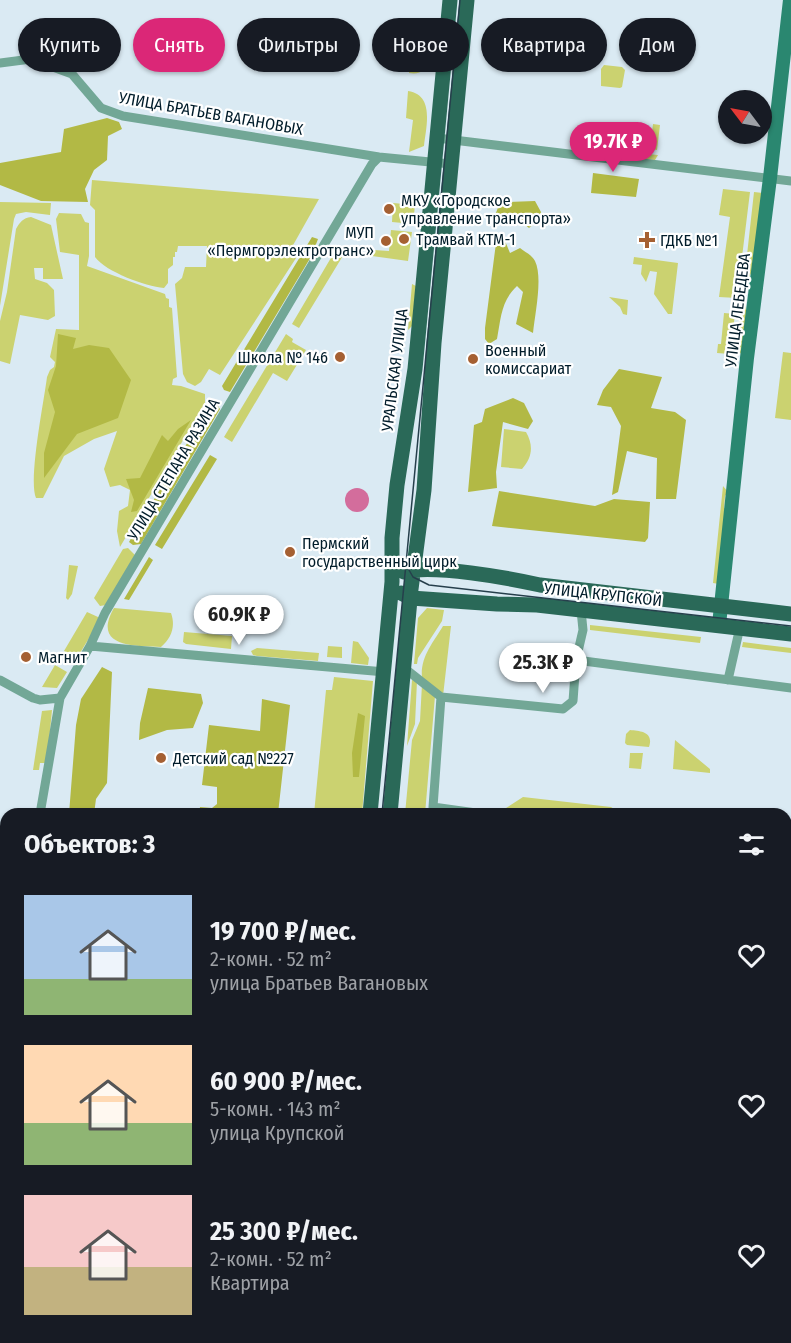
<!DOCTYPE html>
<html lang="ru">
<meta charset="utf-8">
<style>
body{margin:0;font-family:"Fira Sans Condensed",sans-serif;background:#242831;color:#f1f3f6;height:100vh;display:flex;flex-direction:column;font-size:22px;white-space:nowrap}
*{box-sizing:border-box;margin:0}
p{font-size:20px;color:#9ea1a6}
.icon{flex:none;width:33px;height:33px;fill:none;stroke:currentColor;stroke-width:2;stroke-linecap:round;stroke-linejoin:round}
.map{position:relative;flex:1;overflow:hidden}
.details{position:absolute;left:0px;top:808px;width:792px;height:536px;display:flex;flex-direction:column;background:#171b24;border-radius:18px 18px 0 0;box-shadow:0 2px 4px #0004}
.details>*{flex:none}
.banner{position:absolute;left:18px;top:18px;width:756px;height:54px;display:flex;gap:12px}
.needle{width:39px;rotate:302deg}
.tools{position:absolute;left:718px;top:90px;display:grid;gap:12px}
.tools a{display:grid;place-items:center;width:54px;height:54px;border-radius:50%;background:#171b24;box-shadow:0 2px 4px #0004;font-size:30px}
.price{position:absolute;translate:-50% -51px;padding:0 14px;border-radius:21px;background:#fff;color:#222;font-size:20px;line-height:39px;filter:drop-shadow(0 2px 3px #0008)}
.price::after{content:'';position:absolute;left:50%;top:36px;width:18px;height:14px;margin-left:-9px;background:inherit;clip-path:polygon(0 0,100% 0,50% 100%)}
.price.active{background:#db2777;color:#fff}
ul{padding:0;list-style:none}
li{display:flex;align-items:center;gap:18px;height:150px;padding:0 24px}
li span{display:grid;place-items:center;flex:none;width:168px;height:120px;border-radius:0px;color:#555}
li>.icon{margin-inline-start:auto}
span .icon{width:72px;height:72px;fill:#fffc;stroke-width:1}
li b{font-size:26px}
h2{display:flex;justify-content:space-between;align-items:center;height:72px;padding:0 24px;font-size:26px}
.chip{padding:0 21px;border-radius:27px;background:#171b24;box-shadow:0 2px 4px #0004;font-size:21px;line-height:54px}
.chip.active{background:#db2777;color:#fff}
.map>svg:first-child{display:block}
.green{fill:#cbd270}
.forest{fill:#b2b945}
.water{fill:#d36d9c}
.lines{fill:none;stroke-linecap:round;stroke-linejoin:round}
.stream{stroke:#d36d9c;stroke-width:2}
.river{stroke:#d36d9c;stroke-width:15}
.street{stroke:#72a796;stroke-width:9}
.secondary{stroke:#2a8770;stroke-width:14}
.primary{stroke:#2a6958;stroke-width:15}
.tram{stroke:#263f4c;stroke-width:1.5}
.poi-dot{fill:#a56032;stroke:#fff;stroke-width:2}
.labels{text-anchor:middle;stroke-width:4.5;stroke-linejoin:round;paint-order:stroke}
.street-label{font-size:16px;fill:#011c2a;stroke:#fff}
.poi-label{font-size:16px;fill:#011c2a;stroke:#fff;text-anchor:start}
</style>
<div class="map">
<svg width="791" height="1343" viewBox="0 0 791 1343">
<rect width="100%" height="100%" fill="#daeaf3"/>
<path class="green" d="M413 36 434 40C433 55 430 77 409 73Z
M604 65 622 67 625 70 622 87 620 88 601 86V69Z
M408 91C435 95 426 127 424 146L409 152 413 120 406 118Z
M653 124 660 125 657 150 650 149Z
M615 151 658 155 655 160 614 156Z
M92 180 319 199 292 247 300 252 220 375 209 369 201 382 195 386 187 382 183 374 175 284 182 278 185 267H206L207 246H178L177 252H175V257H173V265L168 269V283L164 288C145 286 106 272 95 257V210L90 205Z
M723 189 750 192 737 298 719 297 730 217 719 215Z
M754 192 763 193 754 266 746 285 745 302 747 317 742 353 736 354Z
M0 202 51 203 50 215 26 212 16 214 14 219 0 306Z
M393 203 415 205 413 224 392 222Z
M59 213 81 214 85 222 89 223V256L87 266 165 294 166 298 169 299V307L172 308 177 377 173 379 172 385 181 386 205 394V403L120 547 117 531 119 511 128 506 130 490 120 485 110 487 104 469 117 431 94 439 64 456 43 498H36C28 480 44 401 47 377L50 370 54 367 55 362 50 357 56 329 79 330V255L60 252 56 219Z
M31 217 51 225 63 279H43V268H34L35 279 47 283 54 290 55 316 48 320 20 315 10 364 0 361V321L7 292 16 229C20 222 23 218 31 217Z
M391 230 412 232 408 261 372 256 374 250 389 251Z
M339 250 344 254 299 328 292 324 335 251Z
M634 257 678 263 672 314H668L654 294 657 272 650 271 646 282 641 274 642 265 633 264Z
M412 284 416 286 412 326 408 330Z
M609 297 628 300 627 315 623 314 620 307Z
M724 313 735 314 730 354 717 353 718 344H721Z
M286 334 293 339 292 342 306 350 287 381 273 373 232 442 224 437Z
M783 352 791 353V420L775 418Z
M504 429 526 432C534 446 532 458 522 469L501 467Z
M723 486 728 492 725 496 724 508 727 509 719 584 713 583Z
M128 548 135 555 106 605 100 606 94 598 123 549Z
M69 565 78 566 72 594 68 600 66 598Z
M245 607 256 611 261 616 260 631 249 628Z
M114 608 171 613C176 627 171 638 161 647 136 646 91 648 114 608Z
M427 608 444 610 442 621 418 658 417 664H414L418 618Z
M87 612 98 617 100 620 77 658 64 651Z
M590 625 701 637 700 643 590 630Z
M443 626H451L443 696 422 678C420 657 433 643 443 626Z
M184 632 232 636 231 649 186 644 183 642Z
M353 641 358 642 369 658 368 665 351 663Z
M743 642 791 648V653L742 647Z
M328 646 342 647V658L327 657Z
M257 648 319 653 318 661 257 656 253 655 251 651Z
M55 665 67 672 57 688 42 687Z
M334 677 373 681 362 814H314L326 690H332Z
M412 680 417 681 415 724 407 746Z
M422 684 435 696 425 814H405L412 740 420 721Z
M52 710 47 763H40L39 770H33L42 711Z
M630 730C641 731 654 732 649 747L627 745 625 743 626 734Z
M675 740 710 769V773L673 769Z
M630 753H643L641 769 629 768Z
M523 797 611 807 622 814H503L506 808Z
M6 1189V1338H153L150 1343H0V1196Z
M203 1338H240C229 1343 214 1343 203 1338Z"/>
<path class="forest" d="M107 118 119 122 122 129 108 136 107 160 94 170 85 189 88 202 41 201 0 185V163L61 152 64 129Z
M593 173 639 179 636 197 591 193Z
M535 201 541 212 539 220 529 228 524 224 519 214 496 223 494 218 499 205 508 202Z
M312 237 318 239 312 255 230 392 224 390 222 386Z
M505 241 510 253 520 248C525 252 532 255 535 261 543 277 535 314 533 333L516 324 523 292 517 286C501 301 501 318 497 339L489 344 485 339V328L496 243Z
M58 334 76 338 73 349 89 345 109 348 131 380 118 418 77 434 44 478V453L55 412 48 390 56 366Z
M619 369 662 377 651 408 675 412 686 420 676 499H656L657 458 627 451 618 492 612 495 621 426 611 407 597 405 603 390Z
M513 398 524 403 533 421 528 429 503 422 496 472 497 488 468 492 474 425 482 422 485 409Z
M213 399 220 409 141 544 133 545 129 542Z
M191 420 137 511 131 512 134 500 126 479 140 478 162 435 168 441 178 429Z
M210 455 217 459 162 549 155 545Z
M499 491 595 506 614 499 650 502 648 538 645 542 492 526Z
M149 557 153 560 129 600 124 599Z
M102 667 112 672 107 783 96 799 94 814H69L76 725 81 699Z
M148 688 201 694 203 703 193 728 167 730 139 740 140 723Z
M262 699 290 705 278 814H199L200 807 212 808 217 804V787L202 785 209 725 260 731Z
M358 713 365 716 359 777H353L352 753Z
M130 808 191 813V814H130Z
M786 950 791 951V1000L786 996Z
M6 973V1175L0 1182V986Z
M786 1113 791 1114V1276H786Z
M791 1311V1343H381L377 1338H786V1312Z"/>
<path class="water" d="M345 500a12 12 0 1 1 24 0a12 12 0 1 1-24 0Z"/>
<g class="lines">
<path class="stream" d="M425 1343 426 1338"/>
<path class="river" d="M786 1293 791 1291
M71 1343 76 1338"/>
<path class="street" d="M0 63 31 59 72 74 101 108 123 116 379 157 451 164
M437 138 791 181
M90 646 385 672
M576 660 791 688
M403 667 441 697 563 709 573 701 576 660 583 630 581 610
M0 680 33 698 40 700 60 698
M728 680 740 627
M441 697 433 807 483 814
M40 814 60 698 90 646 105 613 372 164 379 157
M786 941 791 942
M0 970 6 956"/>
<path class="secondary" d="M719 625 747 358 770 178 790 0"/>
<path class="primary" d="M404 572C432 564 509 578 540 585L791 614
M401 593 411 598 497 604 537 605 791 634
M370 814 392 582V538L397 485 415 369 450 0
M390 814 411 589 424 490 434 343 467 0
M320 1343V1338
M338 1343V1338"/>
<path class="tram" d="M405 563 413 577 429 585 791 626
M382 814 460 0
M330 1343V1338"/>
</g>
<g class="poi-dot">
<circle cx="389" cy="209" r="6"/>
<circle cx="404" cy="239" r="6"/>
<path d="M644 231h6v6h6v6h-6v6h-6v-6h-6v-6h6z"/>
<circle cx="386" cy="241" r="6"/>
<circle cx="340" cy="357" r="6"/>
<circle cx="473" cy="359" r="6"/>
<circle cx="290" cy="552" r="6"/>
<circle cx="26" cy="657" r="6"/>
<circle cx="161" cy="758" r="6"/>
</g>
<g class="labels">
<g class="street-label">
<text transform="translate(211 113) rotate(10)" y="6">УЛИЦА БРАТЬЕВ ВАГАНОВЫХ</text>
<text transform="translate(737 310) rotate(-83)" y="6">УЛИЦА ЛЕБЕДЕВА</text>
<text transform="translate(394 370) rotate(-83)" y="6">УРАЛЬСКАЯ УЛИЦА</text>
<text transform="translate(173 469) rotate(-59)" y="6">УЛИЦА СТЕПАНА РАЗИНА</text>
<text transform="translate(603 594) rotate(6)" y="6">УЛИЦА КРУПСКОЙ</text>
</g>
<g class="poi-label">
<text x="401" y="206">МКУ «Городское<tspan x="401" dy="18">управление транспорта»</tspan></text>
<text x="374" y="238" text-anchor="end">МУП<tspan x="374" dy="18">«Пермгорэлектротранс»</tspan></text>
<text x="416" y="245">Трамвай КТМ-1</text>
<text x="660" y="246">ГДКБ №1</text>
<text x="485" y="356">Военный<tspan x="485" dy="18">комиссариат</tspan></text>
<text x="328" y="363" text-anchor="end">Школа № 146</text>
<text x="302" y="549">Пермский<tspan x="302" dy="18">государственный цирк</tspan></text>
<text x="38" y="663">Магнит</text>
<text x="173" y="764">Детский сад №227</text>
</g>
</g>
</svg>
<div class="tools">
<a><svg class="needle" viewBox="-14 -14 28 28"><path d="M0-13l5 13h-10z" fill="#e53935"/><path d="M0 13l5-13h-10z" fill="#9ea1a6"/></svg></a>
</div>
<b class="price active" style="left:613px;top:173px">19.7K ₽</b>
<b class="price" style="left:239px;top:646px">60.9K ₽</b>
<b class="price" style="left:543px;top:694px">25.3K ₽</b>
<div class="banner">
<a class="chip">Купить</a>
<a class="chip active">Снять</a>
<a class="chip">Фильтры</a>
<a class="chip">Новое</a>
<a class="chip">Квартира</a>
<a class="chip">Дом</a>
</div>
<section class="details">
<h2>Объектов: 3<svg class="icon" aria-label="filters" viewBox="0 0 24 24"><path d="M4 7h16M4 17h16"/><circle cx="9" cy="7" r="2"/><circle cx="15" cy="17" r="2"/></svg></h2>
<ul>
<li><span style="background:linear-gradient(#a9c7e8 70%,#8fb573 0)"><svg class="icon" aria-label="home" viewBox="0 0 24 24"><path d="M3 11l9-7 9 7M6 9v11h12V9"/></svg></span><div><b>19 700 ₽/мес.</b><p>2-комн. · 52 m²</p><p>улица Братьев Вагановых</p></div><svg class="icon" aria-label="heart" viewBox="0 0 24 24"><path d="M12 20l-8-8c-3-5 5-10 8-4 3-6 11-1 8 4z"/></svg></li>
<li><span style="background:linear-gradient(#ffd9b3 65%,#8fb573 0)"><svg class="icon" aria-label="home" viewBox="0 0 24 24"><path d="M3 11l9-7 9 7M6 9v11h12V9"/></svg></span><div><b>60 900 ₽/мес.</b><p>5-комн. · 143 m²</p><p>улица Крупской</p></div><svg class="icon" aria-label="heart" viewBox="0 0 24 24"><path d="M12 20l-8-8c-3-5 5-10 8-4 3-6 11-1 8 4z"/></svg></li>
<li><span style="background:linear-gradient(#f6c9c9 60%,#c2b280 0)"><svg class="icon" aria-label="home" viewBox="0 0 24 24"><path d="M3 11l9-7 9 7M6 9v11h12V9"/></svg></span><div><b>25 300 ₽/мес.</b><p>2-комн. · 52 m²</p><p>Квартира</p></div><svg class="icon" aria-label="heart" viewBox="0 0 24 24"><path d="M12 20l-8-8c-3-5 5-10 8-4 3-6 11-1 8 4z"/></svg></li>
</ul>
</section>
</div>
